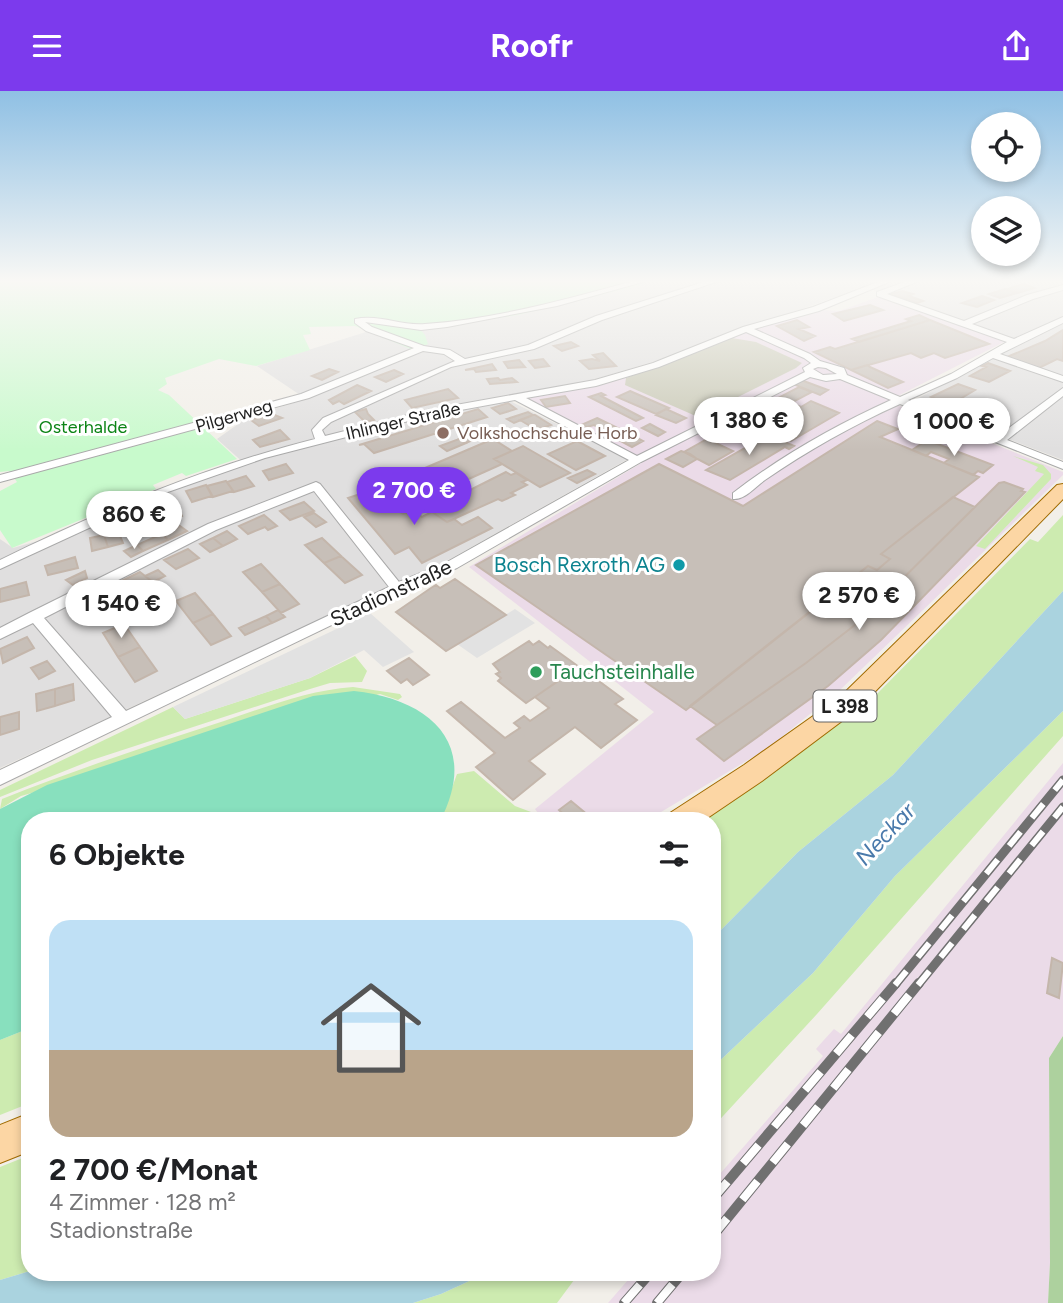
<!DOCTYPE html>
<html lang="de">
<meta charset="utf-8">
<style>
body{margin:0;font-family:Figtree,sans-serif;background:#f2f2f2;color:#202124;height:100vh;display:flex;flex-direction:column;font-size:26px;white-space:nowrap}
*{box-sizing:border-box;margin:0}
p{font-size:23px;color:#757577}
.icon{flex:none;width:38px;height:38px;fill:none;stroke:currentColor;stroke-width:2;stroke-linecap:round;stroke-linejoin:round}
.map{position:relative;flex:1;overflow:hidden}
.details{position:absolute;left:21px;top:721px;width:700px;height:469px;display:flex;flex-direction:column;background:#fff;border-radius:28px;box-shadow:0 4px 10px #0003}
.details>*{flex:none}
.fabs{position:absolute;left:971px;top:21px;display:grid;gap:14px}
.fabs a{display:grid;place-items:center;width:70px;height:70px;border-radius:50%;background:#fff;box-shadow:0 4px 10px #0003;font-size:35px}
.price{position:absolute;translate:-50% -60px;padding:0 16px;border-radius:24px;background:#fff;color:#222;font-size:23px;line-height:46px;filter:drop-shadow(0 2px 4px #0008)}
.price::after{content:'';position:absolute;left:50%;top:42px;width:21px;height:16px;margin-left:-10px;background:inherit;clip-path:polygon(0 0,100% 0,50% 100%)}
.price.selected{background:#7c3aed;color:#fff}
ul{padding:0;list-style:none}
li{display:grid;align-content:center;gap:14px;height:371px;padding:0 28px}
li+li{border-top:2px solid #e0e0e0}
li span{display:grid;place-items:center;height:217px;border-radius:21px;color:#555}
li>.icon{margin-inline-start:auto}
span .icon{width:126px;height:126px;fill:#fffc;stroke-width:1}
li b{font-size:30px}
h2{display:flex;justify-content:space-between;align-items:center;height:84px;padding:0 28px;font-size:30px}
header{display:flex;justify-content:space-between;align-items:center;height:91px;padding:0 28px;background:#7c3aed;color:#fff;font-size:32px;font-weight:700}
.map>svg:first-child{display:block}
.residential{fill:#e0dfdf}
.industrial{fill:#ebdbe8}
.construction{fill:#c7c7b4}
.grass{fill:#cdebb0}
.forest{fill:#add19e}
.park{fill:#c8facc}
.pitch{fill:#88e0be}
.parking{fill:#e2e2e2}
.water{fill:#aad3df}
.building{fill:#c7bfb8;stroke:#c4b6ab;stroke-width:2}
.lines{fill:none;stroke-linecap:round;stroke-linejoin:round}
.street-casing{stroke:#a9a9a9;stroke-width:2}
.primary-casing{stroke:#a06b00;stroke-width:2}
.street{fill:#fff;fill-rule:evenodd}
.primary{fill:#fcd6a4;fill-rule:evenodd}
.rail-far1-casing{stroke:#707070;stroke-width:9}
.rail-casing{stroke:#707070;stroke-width:10}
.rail-far1{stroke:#fff;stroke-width:6;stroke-dasharray:18;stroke-linecap:butt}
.rail{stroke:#fff;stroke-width:8;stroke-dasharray:24;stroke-linecap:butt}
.education-dot{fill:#8d6e63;stroke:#fff;stroke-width:2.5}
.culture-dot{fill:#0f9aa8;stroke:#fff;stroke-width:2.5}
.leisure-dot{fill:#2e9e5b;stroke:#fff;stroke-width:2.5}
.labels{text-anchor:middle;stroke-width:6;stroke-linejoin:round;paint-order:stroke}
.far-street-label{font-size:18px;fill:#222;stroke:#fff}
.far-park-label{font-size:18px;fill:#0c8416;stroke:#fff}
.far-education-label{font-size:18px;fill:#785e54;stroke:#fff;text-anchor:start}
.shield{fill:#fff;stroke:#646464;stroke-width:2}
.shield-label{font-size:19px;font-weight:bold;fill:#222}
.culture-label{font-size:21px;fill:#0d838f;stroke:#fff;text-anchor:end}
.street-label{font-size:21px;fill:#222;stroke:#fff}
.leisure-label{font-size:21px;fill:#27864d;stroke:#fff;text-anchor:start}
.water-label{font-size:23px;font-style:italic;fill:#4a7aab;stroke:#fff}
</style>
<header><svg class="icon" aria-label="menu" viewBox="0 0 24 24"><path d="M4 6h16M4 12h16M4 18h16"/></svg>Roofr<svg class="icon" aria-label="share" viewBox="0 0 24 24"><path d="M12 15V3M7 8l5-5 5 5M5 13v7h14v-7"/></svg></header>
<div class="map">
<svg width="1063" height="1212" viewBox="0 0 1063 1212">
<rect width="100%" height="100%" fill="#f2efe9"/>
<path class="residential" d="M655 189H1063V369L911 311 1022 251 864 196 655 270 593 289 504 307 628 368 452 467 0 677V448L13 457 48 447 168 399 246 374 217 348 248 326 306 308 257 275 366 241 370 231 419 239 480 230Z"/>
<path class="industrial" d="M881 205 1006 250 888 310 1063 381V384L841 598 768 657 646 730H544L535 718 654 621 469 476 643 371 526 307 599 294 660 276 754 238 821 219 839 220Z
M1063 672V945L1049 967 1050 1172 1048 1212H608L635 1181H712V1092L823 965 816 958 823 950 834 938 841 943Z"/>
<path class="construction" d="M732 247 756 251 802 272 796 277 698 326 625 294 626 287Z"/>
<path class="grass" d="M1013 365 1043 374 1051 383V388L985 458 976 455 1044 383 1035 380 1038 376Z
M1063 424V500L893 684 798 761 712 848V730H700L869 611 1030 448 1038 451Z
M355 565 367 580 362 591 330 592 310 598 92 669 0 706V699L173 616 185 628 310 587Z
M353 596 400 603 402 606 398 609 380 603 21 705 0 718 2 708C75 679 149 654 224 630 266 616 309 599 353 596Z
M1063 620V645L817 923 712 1037V977L813 882 895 785Z
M474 680 515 715 531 721 539 730H440L457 683Z
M30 937V1012L0 1024V949Z
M30 1064V1180L0 1189V1076Z
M489 1181H580L557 1212H413L441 1203Z"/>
<path class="forest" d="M1063 945V1212H1048L1050 1172 1049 967Z"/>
<path class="park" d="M0 189H641L645 193 518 224 420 238 425 244 428 253 413 259 355 235 309 236 311 243 303 244 310 259 256 275 219 268 165 287 167 293 158 299 169 304 237 368 186 385 182 382 153 394 156 398 12 457 0 439V400L17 391 9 380 0 381Z"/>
<path class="pitch" d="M354 600C429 608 481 652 440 730H30V937L0 949V718L47 694 313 605Z"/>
<path class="parking" d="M515 518 535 532 477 567 457 553Z
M370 522 414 561 383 576 364 559 310 587 185 628 173 616Z"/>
<path class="water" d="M1063 500V620L895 785 813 882 712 977V848L798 761 893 684Z
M30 1180V1181H489L441 1203 413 1212H0V1189Z"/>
<path class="building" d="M1023 193 1034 197 1018 202 1007 198Z
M1005 198 1017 202 1000 207 989 203Z
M902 200 913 203 909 205 923 210 917 212 891 203Z
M982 205 994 209 977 216 962 212Z
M870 214 883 219 844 230 833 223Z
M919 224 930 229 859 251 852 248 911 230 906 228Z
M797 229 809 236 799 238 815 245 804 250 777 235Z
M930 229 989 253 945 267 934 262 921 267 911 262 851 279 814 261 830 256 835 258Z
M1063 239V270L1057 268 1039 277 1007 266 1045 250Z
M571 251 578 255 562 260 554 255Z
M603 262 616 275 589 278 580 270 592 268 600 270 593 264Z
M543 268 549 275 535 277 529 270Z
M519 269 525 276 508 277 504 271Z
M988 272 1010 280 989 291 970 285 986 276 982 275Z
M492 273 496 279 476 281 474 278 465 279Z
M867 274 870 276 903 291 888 297 851 279Z
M329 278 338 281 322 289 312 285Z
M394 279 403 283 386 291 375 286Z
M498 287 500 289 512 287 517 291 490 293 487 288Z
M801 289 828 299 820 304 793 293Z
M958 293 975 299 950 314 931 306Z
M357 294 371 300 344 313 339 310 333 313 329 309Z
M799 296 812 301 791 312 778 307Z
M448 298 458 307 412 317 405 309Z
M630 300 669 317 656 323 617 306Z
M601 302 605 304 601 305 643 327 636 330 589 306Z
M565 305 570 312 546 316 541 309Z
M778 307 801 316 811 310 839 322 791 350 739 328Z
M508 312 516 318 500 323 492 317Z
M366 318 368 323 374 329 365 331 355 321Z
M478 318 487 326 374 362 364 353 359 354Z
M666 318 686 327 676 332 656 324Z
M528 321 533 324 514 332 507 328Z
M272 323 282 327 259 335 251 329Z
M533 324H535L551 334 537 339 520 329Z
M597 327 626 341 617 346 594 334 587 336 581 334Z
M739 328 771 342 754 352 722 338Z
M877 330 898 338 880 346 979 386 881 463 890 468 877 479 868 475 686 619 476 474 659 373 743 415Z
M650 333 665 341 658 345 642 337Z
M280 339 289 348 260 356 253 349Z
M480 339 487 343 466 352 459 348Z
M626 341 643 350 632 356 615 347Z
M768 344 794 355 789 358 785 356 730 389 706 379Z
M459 348 466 352 447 360 440 355Z
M493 348 512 360 494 368 502 373 404 417 378 397Z
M707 348 733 360 709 374 684 361Z
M927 349 993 374 983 382 978 380 973 384 944 372 949 368 931 361 926 365 912 359Z
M577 350 605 365 576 379 548 363Z
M523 355 558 375 570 382 540 396 494 368Z
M681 360 690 363 697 368 683 376 666 368Z
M286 373 293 382 269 389 263 380Z
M587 379 595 383 577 392 568 387Z
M506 381 511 384 516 382 527 389 522 391 527 394 511 402 515 404 502 410 498 408 447 431 432 421 465 406 462 403Z
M246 385 254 395 234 401 227 391Z
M226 390 233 400 213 406 207 395Z
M1004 391 1023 398 1021 400 1025 401 881 549 828 595 724 670 697 648 806 572 860 530 999 392Z
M206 394 212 405 192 411 186 400Z
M378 397 404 417 398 420 403 423 412 419 422 426 432 421 447 431 454 428 462 434 478 426 492 437 422 472 409 456 395 463 348 407Z
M953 406 975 416 860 530 806 572 717 634 690 615 868 475 877 479 890 468 881 463Z
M304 411 314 420 290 429 280 420Z
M178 414 182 425 139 436 135 426Z
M314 422 326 431 316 436 304 426Z
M264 424 277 435 268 439 265 436 248 443 239 435Z
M180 435 187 440 168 449 162 443Z
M118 440 123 452 108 456 104 444Z
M227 440 237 448 223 455 213 447Z
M162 443 168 449 143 460 137 454Z
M104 444 108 456 92 460 90 447Z
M213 447 223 455 210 461 200 453Z
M322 447 341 465 324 472 305 454Z
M137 454 143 460 131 466 124 460Z
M188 458 199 467 176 478 164 469Z
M341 465 362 484 345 492 324 472Z
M75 466 78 477 48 484 45 475Z
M261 473 280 493 262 501 243 481Z
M158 479 165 485 153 491 145 485Z
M85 480 87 487 73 494 66 489Z
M140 481 150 489 127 503 113 494Z
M455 488 506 524 446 560 396 521 431 497 436 494 440 497Z
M26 491 29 504 0 511V498Z
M280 493 299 513 281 522 262 501Z
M195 502 213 523 193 532 176 510Z
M98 506 109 515 82 529 71 520Z
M278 519 285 526 272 532 266 525Z
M213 523 231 545 211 554 193 532Z
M266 525 272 532 245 544 239 537Z
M124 533 140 556 118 566 103 542Z
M27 546 34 557 3 572 0 558Z
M529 550 533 554 539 550 548 557 550 555 579 576 526 612 498 590 501 587 496 583 500 581 493 573Z
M140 556 157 580 135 591 118 566Z
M409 567 429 584 413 594 407 588 401 592 387 580Z
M47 570 55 580 39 588 31 577Z
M571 581 580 588 588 582 623 608 615 613 637 629 601 657 575 636 529 670 545 683 513 709 476 676 495 662 447 620 461 611 505 647 520 637 514 632 524 625 530 630 549 617 535 606Z
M73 593 74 609 55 615V598Z
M55 598V615L37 620 36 603Z
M19 621V638L0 644V626Z
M571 710 589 725 582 730H571L559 719Z
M1052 867 1063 872 1059 907 1047 902Z"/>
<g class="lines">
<g class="street-casing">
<path id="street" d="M637 189H650L557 215 447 236 421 239 365 231 372 236 424 255 450 259 465 268 528 254 596 225 710 189H722L602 229 534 258 451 276 331 331 322 339 325 345 428 319 595 289 653 272 743 236 813 216 883 189H894L819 220 754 238 810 263 820 270 844 277 847 284 900 306 951 283 1007 251 877 205V201L910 189H921L887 203 964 230 1027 204 1063 194V199L1033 208 972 233 1014 248 1063 226V232L1000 263 1063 285V291L993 267 957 287 908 309 998 345 1063 297V305L1007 349 1063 371V378L900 313C853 334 807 360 765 389 755 396 745 409 733 408V402C781 365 836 334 891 309L840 288 826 290 810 286 641 371 457 477 402 500 0 694V679L112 626 33 532 0 548V537L29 522 208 433 316 391 320 393 399 491 447 471 629 369 515 309 428 325 265 367 165 402 0 478V469C102 419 205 376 315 348L312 339 323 327 455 270 444 263 423 260 309 307 0 391V384L301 303 414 257 366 240 355 232V228C379 223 401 235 425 233 496 228 568 208 637 189ZM746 241 804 267 811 272 803 277 805 281 637 365 526 307 596 295 659 276ZM818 276 826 277 837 283 823 284 813 278ZM314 400 389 496 126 620 44 527 216 439Z"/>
</g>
<g class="primary-casing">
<path id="primary" d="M1063 393V408L858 618 762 690 703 730H666L670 722 744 674 840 606 1057 394Z
M30 1022V1060L0 1072V1034Z"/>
</g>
<use href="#street" class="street"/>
<use href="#primary" class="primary"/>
<g class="rail-far1-casing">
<path id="rail-far1" d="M895 894 1063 689
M918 894 1063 716"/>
</g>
<g class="rail-casing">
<path id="rail" d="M712 1109 896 892
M712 1146 919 892
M624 1212 651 1181
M657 1212 683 1181"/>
</g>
<use href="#rail-far1" class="rail-far1"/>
<use href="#rail" class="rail"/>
</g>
<linearGradient id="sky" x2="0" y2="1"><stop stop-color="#8fc0e4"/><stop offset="0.53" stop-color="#f9f8f5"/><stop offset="1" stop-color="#f9f8f5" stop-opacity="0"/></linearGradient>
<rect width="1063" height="359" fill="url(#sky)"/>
<circle class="education-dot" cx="443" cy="342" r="7"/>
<circle class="culture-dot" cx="679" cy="474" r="7"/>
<circle class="leisure-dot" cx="536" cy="581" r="7"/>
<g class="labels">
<g class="far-street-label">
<text transform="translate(234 325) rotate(-16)" y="6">Pilgerweg</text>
<text transform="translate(403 330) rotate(-13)" y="6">Ihlinger Straße</text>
</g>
<g class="far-park-label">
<text x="83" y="342">Osterhalde</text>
</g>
<g class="far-education-label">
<text x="457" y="348">Volkshochschule Horb</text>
</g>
<rect class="shield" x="813.5" y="599.5" width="63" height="31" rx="5"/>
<g class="shield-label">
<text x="845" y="622">L 398</text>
</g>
<g class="culture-label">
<text x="665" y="481">Bosch Rexroth AG</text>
</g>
<g class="street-label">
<text transform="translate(391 502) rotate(-25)" y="7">Stadionstraße</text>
</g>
<g class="leisure-label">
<text x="550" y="588">Tauchsteinhalle</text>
</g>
<g class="water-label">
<text transform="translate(885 743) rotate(-47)" y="8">Neckar</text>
</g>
</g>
</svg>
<div class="fabs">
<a><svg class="icon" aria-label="locate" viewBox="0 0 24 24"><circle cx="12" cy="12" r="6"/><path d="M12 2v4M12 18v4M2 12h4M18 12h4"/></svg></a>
<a><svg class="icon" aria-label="layers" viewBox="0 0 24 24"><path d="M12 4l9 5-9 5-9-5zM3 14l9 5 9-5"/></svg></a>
</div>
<b class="price" style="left:749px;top:366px">1 380 €</b>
<b class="price" style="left:954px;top:367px">1 000 €</b>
<b class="price selected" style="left:414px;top:436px">2 700 €</b>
<b class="price" style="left:134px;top:460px">860 €</b>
<b class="price" style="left:859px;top:541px">2 570 €</b>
<b class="price" style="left:121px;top:549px">1 540 €</b>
<section class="details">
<h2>6 Objekte<svg class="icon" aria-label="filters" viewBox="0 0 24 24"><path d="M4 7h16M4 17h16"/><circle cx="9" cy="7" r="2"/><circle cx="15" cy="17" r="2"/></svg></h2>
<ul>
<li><span style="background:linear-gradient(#bfe0f5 60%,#b9a48a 0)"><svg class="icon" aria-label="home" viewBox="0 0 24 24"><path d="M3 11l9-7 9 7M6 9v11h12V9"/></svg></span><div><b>2 700 €/Monat</b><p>4 Zimmer · 128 m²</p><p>Stadionstraße</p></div></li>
</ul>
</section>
</div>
